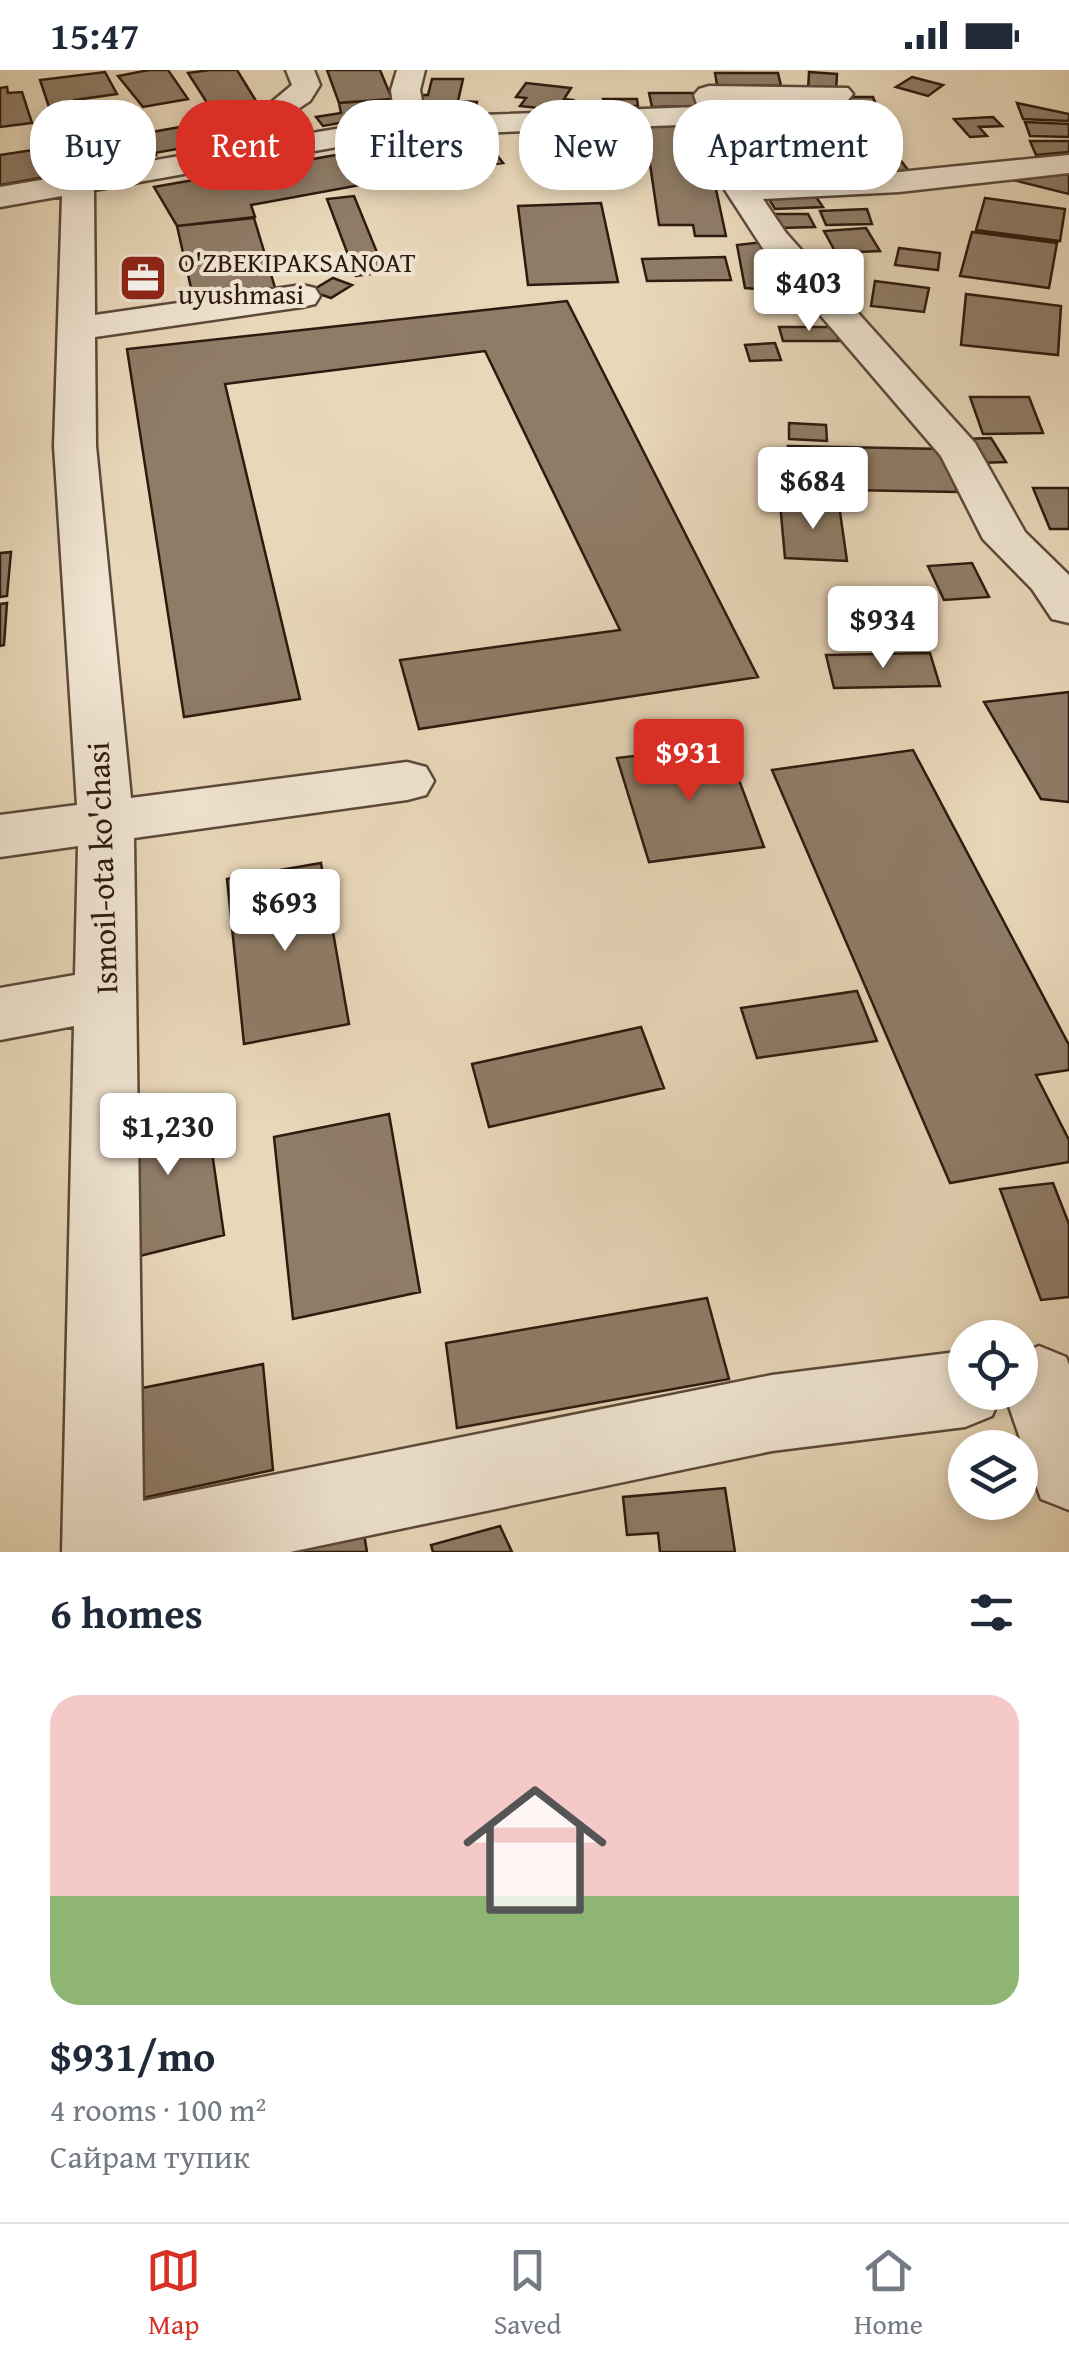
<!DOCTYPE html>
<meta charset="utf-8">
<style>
body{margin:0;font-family:"Gentium Book Plus",serif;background:#f6f6f7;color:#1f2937;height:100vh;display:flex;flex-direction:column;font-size:38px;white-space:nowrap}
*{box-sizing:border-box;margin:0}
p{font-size:32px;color:#747a83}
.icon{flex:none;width:55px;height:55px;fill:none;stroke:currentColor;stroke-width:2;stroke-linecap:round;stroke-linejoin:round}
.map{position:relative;height:1482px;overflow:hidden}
.details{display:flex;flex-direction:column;background:#fff;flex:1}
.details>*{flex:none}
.hud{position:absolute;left:30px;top:30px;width:1010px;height:90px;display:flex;gap:20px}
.controls{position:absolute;left:948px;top:1250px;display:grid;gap:20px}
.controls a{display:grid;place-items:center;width:90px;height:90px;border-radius:50%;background:#fff;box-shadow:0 5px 15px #0003;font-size:50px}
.price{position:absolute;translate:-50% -85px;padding:0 22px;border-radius:10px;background:#fff;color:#222;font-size:32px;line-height:65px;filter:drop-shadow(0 2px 5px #0008)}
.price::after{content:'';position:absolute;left:50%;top:60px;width:30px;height:22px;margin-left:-15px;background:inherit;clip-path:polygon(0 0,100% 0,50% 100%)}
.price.selected{background:#d93025;color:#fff}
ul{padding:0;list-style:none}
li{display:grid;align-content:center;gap:20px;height:530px;padding:0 50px}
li+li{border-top:2px solid #e0e1e3}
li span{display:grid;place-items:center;height:310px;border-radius:30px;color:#555}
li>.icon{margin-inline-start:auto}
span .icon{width:180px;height:180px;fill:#fffc;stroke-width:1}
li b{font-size:42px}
h2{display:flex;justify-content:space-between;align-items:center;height:120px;padding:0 50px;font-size:42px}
.tag{padding:0 35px;border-radius:40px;background:#fff;box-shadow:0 5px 15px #0003;font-size:35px;line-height:90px}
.tag.selected{background:#d93025;color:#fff}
.status{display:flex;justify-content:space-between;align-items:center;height:70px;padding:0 50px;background:#fff;direction:ltr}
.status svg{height:28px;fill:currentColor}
.tabs{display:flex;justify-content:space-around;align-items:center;height:140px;border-top:2px solid #e0e1e3;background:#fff;font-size:28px;color:#747a83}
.tabs a{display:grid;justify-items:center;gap:5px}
.tabs .selected{color:#d93025}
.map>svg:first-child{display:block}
.building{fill:#8f7c67;stroke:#2e1a0f;stroke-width:2.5}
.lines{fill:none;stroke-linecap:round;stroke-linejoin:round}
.minor-casing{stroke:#5c493a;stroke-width:5}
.minor{fill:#f0e5d2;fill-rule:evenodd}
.labels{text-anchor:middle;stroke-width:8;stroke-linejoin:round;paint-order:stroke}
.far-poi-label{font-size:28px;fill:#2e1a0f;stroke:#f0e5d2;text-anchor:start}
.street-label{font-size:32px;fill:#2e1a0f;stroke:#f0e5d2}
</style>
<div class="status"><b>15:47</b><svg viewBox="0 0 49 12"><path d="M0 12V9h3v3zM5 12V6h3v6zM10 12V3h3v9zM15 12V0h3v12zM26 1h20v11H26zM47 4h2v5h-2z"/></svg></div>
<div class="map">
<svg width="1069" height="1482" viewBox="0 0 1069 1482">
<rect width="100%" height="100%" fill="#e8d7b9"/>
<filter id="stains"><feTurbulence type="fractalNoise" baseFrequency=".002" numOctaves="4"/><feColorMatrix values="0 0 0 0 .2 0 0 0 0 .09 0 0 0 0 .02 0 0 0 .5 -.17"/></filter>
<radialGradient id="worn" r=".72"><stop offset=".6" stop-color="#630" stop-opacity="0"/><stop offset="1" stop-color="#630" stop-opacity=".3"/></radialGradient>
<path class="building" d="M149 0H168L188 29 143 37 118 6Z
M210 0H237L256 31 211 39 188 3Z
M327 0H380L392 29 339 33Z
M105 2 117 24 75 30 79 36 50 40 40 10Z
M809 2 837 4 836 22 808 21Z
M715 3H778L781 16 717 15Z
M912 7 943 15 928 26 896 17Z
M432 9H463L458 31 477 32 475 40 415 39 419 25H428Z
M526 13 571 18 564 29 573 30 566 41 520 36 526 28 516 27Z
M7 17 8 23 22 22 32 53 0 57V18Z
M649 23H695L699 36 652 37Z
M826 27H873L881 47H832Z
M392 29 403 42 323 56 316 47 341 43 339 33Z
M603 29H637L638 36H604Z
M1017 33 1069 44V51L1023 49Z
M234 35 243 46 219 50 211 39Z
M265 42 279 61 155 83 141 64Z
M993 47 1002 56 979 57 987 66 970 67 954 49Z
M802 49 813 78H823L836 112 748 113 730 50Z
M1025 52 1069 54V67L1030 66Z
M702 54 726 166H695L693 155H659L647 74H620L618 55Z
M480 63 503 93 479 96 456 66Z
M141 64 156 85 67 101 52 78Z
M415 71 442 100 251 135 255 147 177 156 154 117Z
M1030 71H1069V82L1036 85Z
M46 78 63 104 0 115V85Z
M898 87 912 105 868 108 855 90Z
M1042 97 1069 105V124L1009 109Z
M814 124 823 137 775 139 767 126Z
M354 126 385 202 356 206 327 129Z
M985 128 1065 139 1060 171 976 160Z
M601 133 618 212 528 215 518 136Z
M867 139 872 154 826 155 820 141Z
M773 144H808L815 157 779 158Z
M254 148 276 221 194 231 177 156Z
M866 158 880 181 836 183 824 161Z
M972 162 1057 173 1049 218 960 206Z
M763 172 805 223 745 218 737 175Z
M899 178 940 183 938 200 895 195Z
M725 187 731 210 647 211 642 189Z
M333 208 352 215 331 228 311 221Z
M875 211 929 218 924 242 871 236Z
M966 224 1061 236 1058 285 961 275Z
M567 231 758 607 419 659 400 590 620 560 485 281 225 314 300 629 184 647 127 279Z
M779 257H834L839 271H783Z
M775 273 781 290 750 291 745 275Z
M970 327H1029L1043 363 983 364Z
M789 353 826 355 827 371 789 369Z
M991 368 1006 392 977 393 962 369Z
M788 376 944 379 957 422 794 419Z
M1033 418H1069V459H1050Z
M780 433 839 435 847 491 785 488Z
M11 482 7 526 0 527V483Z
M972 493 989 527 944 530 928 496Z
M7 533 4 575 0 576V534Z
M930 583 940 616 834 618 826 585Z
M1069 622V732L1041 729 984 632Z
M726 675 764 777 649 792 617 688Z
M913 680 1069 975V1000L1036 1005 1069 1070V1092L950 1113 772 700Z
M321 793 349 954 244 974 227 809Z
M857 921 877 971 757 988 741 938Z
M641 957 664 1018 489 1057 472 994Z
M204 1027 224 1165 128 1189 115 1048Z
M389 1044 420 1222 293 1249 274 1067Z
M1053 1113 1069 1154V1227L1041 1230 1000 1119Z
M707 1228 729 1309 457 1358 446 1273Z
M263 1294 273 1400 133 1430 132 1320Z
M725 1418 735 1482H660L658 1463 627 1465 623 1427Z
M362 1452 367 1482H243Z
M500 1456 512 1482H433L431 1475Z"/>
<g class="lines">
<g class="minor-casing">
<path id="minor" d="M286 0H314L320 15 310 31 298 39 312 63 395 49 391 20 397 0H425L420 20 425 47 698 37 694 25 699 19 709 16 848 18 853 24 848 30 838 33 727 34 754 110 899 102 1069 85V103L899 122 763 129 786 163 975 373 1025 462 1069 505V553L1052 549 1032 519 983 469 941 386 762 177 725 120 704 54 399 66 94 120 95 245 302 215 315 218 320 226 315 234 302 237 95 267 96 376 131 728 407 692 426 697 434 711 426 725 407 730 134 768 143 1431 772 1305 965 1281V1322H1002L992 1346 965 1357 772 1381 290 1482H62L74 956 0 970V918L75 905 78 776 0 787V745L77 735 54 376 62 126 0 137V117L284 68 267 36 292 15Z
M1039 1276 1066 1287 1069 1295V1440L1041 1429 1004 1322H1020V1284Z"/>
</g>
<use href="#minor" class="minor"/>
</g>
<defs>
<g id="office-square" transform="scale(2.5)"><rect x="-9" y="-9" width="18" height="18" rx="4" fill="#8f2418" stroke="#f0e5d2"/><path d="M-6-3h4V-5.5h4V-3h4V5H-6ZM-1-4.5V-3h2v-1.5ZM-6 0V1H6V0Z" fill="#fff"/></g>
</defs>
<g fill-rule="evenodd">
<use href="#office-square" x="143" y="208"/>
</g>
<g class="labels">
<g class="far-poi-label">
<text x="178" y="202">O'ZBEKIPAKSANOAT<tspan x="178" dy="32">uyushmasi</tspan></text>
</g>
<g class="street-label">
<text transform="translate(102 798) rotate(-92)" y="11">Ismoil-ota ko'chasi</text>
</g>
</g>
<rect width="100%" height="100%" filter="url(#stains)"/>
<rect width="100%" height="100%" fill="url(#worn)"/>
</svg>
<div class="controls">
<a><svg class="icon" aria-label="locate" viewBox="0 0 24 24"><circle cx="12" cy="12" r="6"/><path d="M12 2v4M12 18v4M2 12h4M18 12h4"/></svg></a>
<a><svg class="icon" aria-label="layers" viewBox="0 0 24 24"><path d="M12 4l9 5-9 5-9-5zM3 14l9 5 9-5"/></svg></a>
</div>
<b class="price" style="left:809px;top:264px">$403</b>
<b class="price" style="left:813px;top:462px">$684</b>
<b class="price" style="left:883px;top:601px">$934</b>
<b class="price selected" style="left:689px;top:734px">$931</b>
<b class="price" style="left:285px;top:884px">$693</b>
<b class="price" style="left:168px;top:1108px">$1,230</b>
<div class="hud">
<a class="tag">Buy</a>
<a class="tag selected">Rent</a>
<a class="tag">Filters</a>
<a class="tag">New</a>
<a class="tag">Apartment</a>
</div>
</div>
<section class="details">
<h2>6 homes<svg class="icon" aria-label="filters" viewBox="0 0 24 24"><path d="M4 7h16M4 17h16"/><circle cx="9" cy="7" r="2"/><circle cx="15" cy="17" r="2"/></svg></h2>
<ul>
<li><span style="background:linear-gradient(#f6c9c9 65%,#8fb573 0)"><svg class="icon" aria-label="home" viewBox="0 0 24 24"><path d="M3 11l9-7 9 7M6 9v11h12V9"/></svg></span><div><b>$931/mo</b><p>4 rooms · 100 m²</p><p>Сайрам тупик</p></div></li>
</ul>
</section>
<nav class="tabs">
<a class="selected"><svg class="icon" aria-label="map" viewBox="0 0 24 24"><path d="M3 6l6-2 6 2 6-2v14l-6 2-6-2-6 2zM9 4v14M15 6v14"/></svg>Map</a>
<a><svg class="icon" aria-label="saved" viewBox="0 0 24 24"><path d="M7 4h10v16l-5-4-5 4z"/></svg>Saved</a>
<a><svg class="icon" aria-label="home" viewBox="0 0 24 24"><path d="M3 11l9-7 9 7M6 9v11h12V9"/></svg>Home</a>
</nav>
